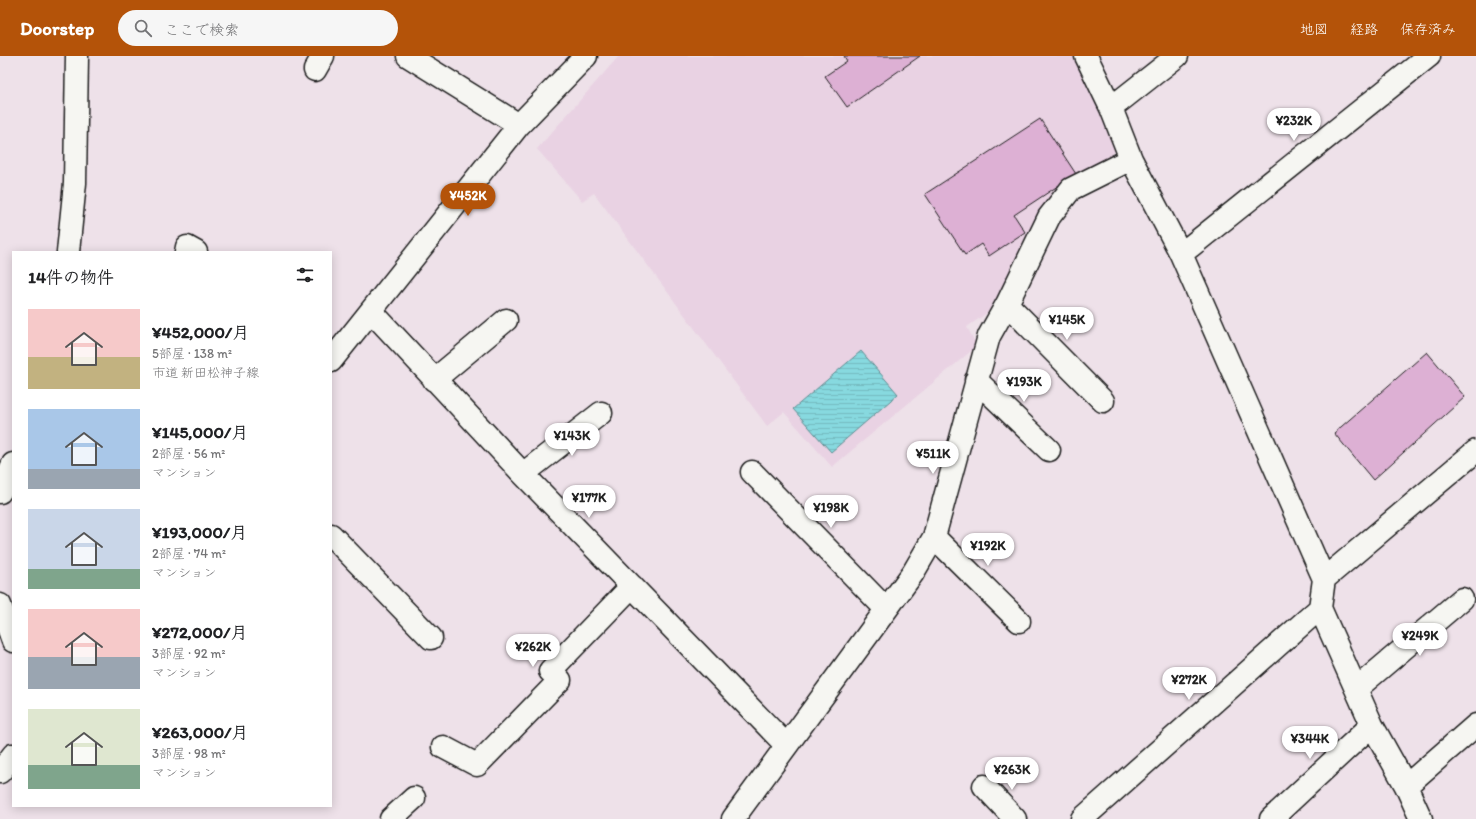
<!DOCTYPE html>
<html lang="ja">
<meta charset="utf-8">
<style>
body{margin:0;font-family:Itim,"Klee One",sans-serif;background:#f6f6f6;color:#202124;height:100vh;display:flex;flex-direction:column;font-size:15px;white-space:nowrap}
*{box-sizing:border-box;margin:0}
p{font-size:13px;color:#757577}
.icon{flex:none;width:22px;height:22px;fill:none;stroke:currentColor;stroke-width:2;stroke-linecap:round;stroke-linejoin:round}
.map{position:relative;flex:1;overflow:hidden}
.sheet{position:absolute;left:12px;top:195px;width:320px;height:556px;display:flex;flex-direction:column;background:#fff;border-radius:0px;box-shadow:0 2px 10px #0003}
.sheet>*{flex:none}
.price{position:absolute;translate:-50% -34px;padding:0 9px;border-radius:14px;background:#fff;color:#222;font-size:13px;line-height:26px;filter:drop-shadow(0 1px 2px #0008)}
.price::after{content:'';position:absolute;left:50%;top:24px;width:12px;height:9px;margin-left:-6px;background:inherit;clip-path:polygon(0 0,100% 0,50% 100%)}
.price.active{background:#b45309;color:#fff}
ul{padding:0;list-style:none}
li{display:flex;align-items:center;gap:12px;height:100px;padding:0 16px}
li span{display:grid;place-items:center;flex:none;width:112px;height:80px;border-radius:0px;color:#555}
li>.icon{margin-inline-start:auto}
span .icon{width:48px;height:48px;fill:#fffc;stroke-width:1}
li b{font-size:17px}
h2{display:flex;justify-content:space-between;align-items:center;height:48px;padding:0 16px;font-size:17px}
header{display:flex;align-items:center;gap:24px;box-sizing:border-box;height:56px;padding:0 20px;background:#b45309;color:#fff}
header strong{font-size:19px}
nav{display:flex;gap:22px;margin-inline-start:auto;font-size:14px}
.search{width:280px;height:36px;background:#f6f6f6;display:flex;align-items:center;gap:10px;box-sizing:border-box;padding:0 14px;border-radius:22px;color:#757577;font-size:15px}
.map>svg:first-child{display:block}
.built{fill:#e9d2e3}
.water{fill:url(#water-rules);stroke:#5c8d91}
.building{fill:#ddb0d4;stroke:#1c1c1c}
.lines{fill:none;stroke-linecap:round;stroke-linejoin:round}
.minor-casing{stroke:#1c1c1c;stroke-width:25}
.minor{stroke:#f6f6f2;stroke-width:22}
</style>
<header>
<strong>Doorstep</strong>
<div class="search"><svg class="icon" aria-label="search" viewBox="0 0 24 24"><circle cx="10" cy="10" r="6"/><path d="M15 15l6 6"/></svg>ここで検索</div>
<nav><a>地図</a><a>経路</a><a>保存済み</a></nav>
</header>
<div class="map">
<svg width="1476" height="763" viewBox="0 0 1476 763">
<defs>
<pattern id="water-rules" width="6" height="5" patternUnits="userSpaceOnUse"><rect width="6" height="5" fill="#87d9df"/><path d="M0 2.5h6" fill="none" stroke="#74babf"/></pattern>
</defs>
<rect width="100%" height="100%" fill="#eee1e9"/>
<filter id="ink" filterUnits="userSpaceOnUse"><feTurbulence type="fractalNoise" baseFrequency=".025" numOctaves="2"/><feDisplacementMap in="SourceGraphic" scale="8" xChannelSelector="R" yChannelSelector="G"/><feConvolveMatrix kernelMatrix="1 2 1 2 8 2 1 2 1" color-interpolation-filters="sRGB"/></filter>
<g filter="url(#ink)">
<path class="built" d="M619 0H1076L1117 90 1107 109 1086 120 1001 247 967 271 977 290 832 411 784 356 767 370 594 137 582 145 537 93Z"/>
<path class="water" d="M861 295 898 338 831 396 793 353Z"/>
<path class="building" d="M844 0H920L847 51 825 20 847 5Z
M1040 63 1076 118 1014 159 1025 176 989 200 981 188 965 199 925 138Z
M1427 296 1465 341 1373 424 1334 377Z"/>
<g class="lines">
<g class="minor-casing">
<path id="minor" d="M408 0 519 69
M1086 0 1111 52 1131 103 1181 198 1324 523 1320 552 1372 669 1406 730 1421 763
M315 14 323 0
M1111 52 1177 0
M68 196 75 127 77 0
M186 196 187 191 196 196
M1181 198 1429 0
M1007 248 1103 345
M372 256 523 418 786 689
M331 305 519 69 586 0
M434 324 506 264
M976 324 1049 394
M752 416 886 553
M523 418 601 357
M0 436 13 408
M331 479 431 582
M934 481 1019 565
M1324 523 1476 395
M0 549 13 585
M1356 633 1462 543
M443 691 477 709 560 624 550 615 632 530
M0 716 13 699
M984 730 1015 763
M1406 730 1476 669
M391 763 414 742
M733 763 913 517 934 481 989 280 1007 248 1049 161 1071 133 1131 103
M1082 763 1320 552
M1271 763 1372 669"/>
</g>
<use href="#minor" class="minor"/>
</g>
</g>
</svg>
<b class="price" style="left:1294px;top:86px">¥232K</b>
<b class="price active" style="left:468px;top:161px">¥452K</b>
<b class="price" style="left:1067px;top:285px">¥145K</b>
<b class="price" style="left:1024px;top:347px">¥193K</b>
<b class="price" style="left:572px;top:401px">¥143K</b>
<b class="price" style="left:933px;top:419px">¥511K</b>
<b class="price" style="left:589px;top:463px">¥177K</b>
<b class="price" style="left:831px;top:473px">¥198K</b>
<b class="price" style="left:988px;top:511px">¥192K</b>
<b class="price" style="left:1420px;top:601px">¥249K</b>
<b class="price" style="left:533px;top:612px">¥262K</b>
<b class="price" style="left:1189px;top:645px">¥272K</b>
<b class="price" style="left:1310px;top:704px">¥344K</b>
<b class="price" style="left:1012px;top:735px">¥263K</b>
<section class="sheet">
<h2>14件の物件<svg class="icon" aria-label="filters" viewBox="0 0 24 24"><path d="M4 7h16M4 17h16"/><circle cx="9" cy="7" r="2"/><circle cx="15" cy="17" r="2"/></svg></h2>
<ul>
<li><span style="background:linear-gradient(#f6c9c9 60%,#c2b280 0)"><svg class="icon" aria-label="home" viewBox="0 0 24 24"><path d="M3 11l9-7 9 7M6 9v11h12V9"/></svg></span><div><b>¥452,000/月</b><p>5部屋 · 138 m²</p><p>市道 新田松神子線</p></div></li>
<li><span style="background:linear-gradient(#a9c7e8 75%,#9aa5b1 0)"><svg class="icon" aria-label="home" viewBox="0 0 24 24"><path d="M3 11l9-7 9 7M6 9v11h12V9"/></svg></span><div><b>¥145,000/月</b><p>2部屋 · 56 m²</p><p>マンション</p></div></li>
<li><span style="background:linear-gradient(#c9d6e8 75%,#7fa58c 0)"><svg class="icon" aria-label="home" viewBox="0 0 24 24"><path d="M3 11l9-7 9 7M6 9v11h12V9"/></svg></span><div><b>¥193,000/月</b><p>2部屋 · 74 m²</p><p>マンション</p></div></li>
<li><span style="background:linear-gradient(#f6c9c9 60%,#9aa5b1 0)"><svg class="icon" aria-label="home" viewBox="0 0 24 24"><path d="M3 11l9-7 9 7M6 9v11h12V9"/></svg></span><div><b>¥272,000/月</b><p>3部屋 · 92 m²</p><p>マンション</p></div></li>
<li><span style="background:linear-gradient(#dfe7d0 70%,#7fa58c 0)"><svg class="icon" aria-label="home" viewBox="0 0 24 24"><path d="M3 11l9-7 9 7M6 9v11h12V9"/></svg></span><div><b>¥263,000/月</b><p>3部屋 · 98 m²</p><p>マンション</p></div></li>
</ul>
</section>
</div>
